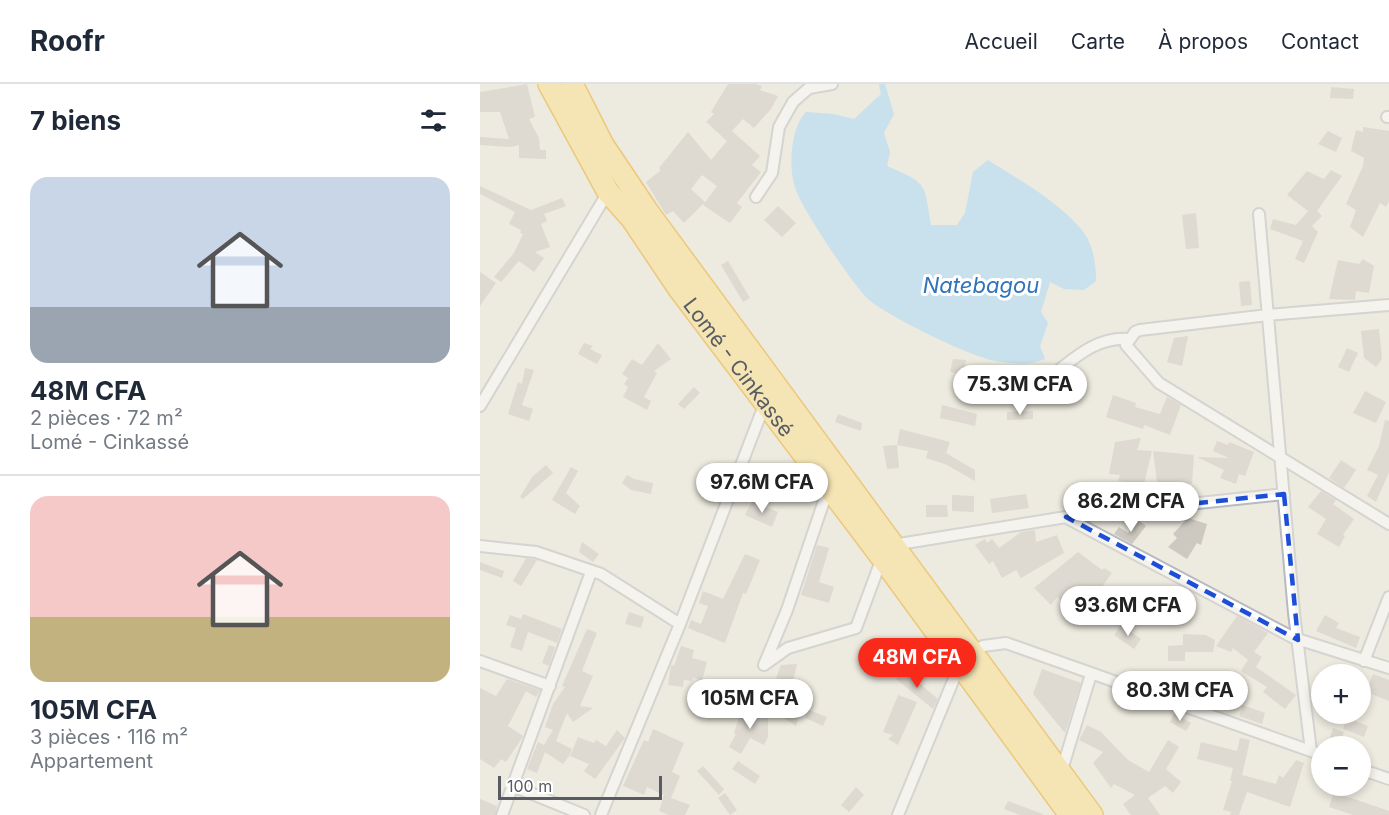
<!DOCTYPE html>
<html lang="fr">
<meta charset="utf-8">
<style>
body{margin:0;font-family:Inter,sans-serif;background:#f2f2f3;color:#1f2937;height:100vh;display:flex;flex-direction:column;font-size:22px;white-space:nowrap}
*{box-sizing:border-box;margin:0}
p{font-size:20px;color:#747a83}
.icon{flex:none;width:33px;height:33px;fill:none;stroke:currentColor;stroke-width:2;stroke-linecap:round;stroke-linejoin:round}
.map{position:relative;flex:1;overflow:hidden}
.side{display:flex;flex-direction:column;background:#fff;width:480px}
.side>*{flex:none}
.controls{position:absolute;left:831px;top:580px;display:grid;gap:12px}
.controls a{display:grid;place-items:center;width:60px;height:60px;border-radius:50%;background:#fff;box-shadow:0 3px 9px #0003;font-size:30px}
.scale{position:absolute;left:18px;bottom:15px;width:164px;box-sizing:border-box;padding-left:6px;border:3px solid #585c62;border-top:0;font-size:16px;line-height:21px;white-space:nowrap;color:#585c62;-webkit-text-stroke:4px #fff;paint-order:stroke}
.price{position:absolute;translate:-50% -51px;padding:0 14px;border-radius:21px;background:#fff;color:#222;font-size:20px;line-height:39px;filter:drop-shadow(0 2px 3px #0008)}
.price::after{content:'';position:absolute;left:50%;top:36px;width:18px;height:14px;margin-left:-9px;background:inherit;clip-path:polygon(0 0,100% 0,50% 100%)}
.price.on{background:#f92a19;color:#fff}
ul{padding:0;list-style:none}
li{display:grid;align-content:center;gap:12px;height:318px;padding:0 30px}
li+li{border-top:2px solid #e0e1e3}
li span{display:grid;place-items:center;height:186px;border-radius:18px;color:#555}
li>.icon{margin-inline-start:auto}
span .icon{width:108px;height:108px;fill:#fffc;stroke-width:1}
li b{font-size:26px}
h2{display:flex;justify-content:space-between;align-items:center;height:72px;padding:0 30px;font-size:26px}
header{display:flex;align-items:center;gap:36px;box-sizing:border-box;height:84px;padding:0 30px;background:#fff;border-bottom:2px solid #e0e1e3}
header strong{font-size:28px}
nav{display:flex;gap:33px;margin-inline-start:auto;font-size:21px}
main{display:flex;flex:1;min-height:0}
.map>svg:first-child{display:block}
.water{fill:#9dd4ff}
.building{fill:#cdc8c0}
.lines{fill:none;stroke-linecap:round;stroke-linejoin:round}
.street-casing{stroke:#b7bac0;stroke-width:14}
.highway-casing{stroke:#eca100;stroke-width:24}
.street{stroke:#fff;stroke-width:10}
.highway{stroke:#ffdf84;stroke-width:21}
.marked{fill:none;stroke:#1d4ed8;stroke-width:4.5;stroke-dasharray:12 8;stroke-linejoin:round}
.labels{text-anchor:middle;stroke-width:6;stroke-linejoin:round;paint-order:stroke}
.street-label{font-size:21px;fill:#585c62;stroke:#fff}
.water-label{font-size:22px;font-style:italic;fill:#3174ba;stroke:#fff}
</style>
<header>
<strong>Roofr</strong>
<nav><a>Accueil</a><a>Carte</a><a>À propos</a><a>Contact</a></nav>
</header>
<main>
<section class="side">
<h2>7 biens<svg class="icon" aria-label="filters" viewBox="0 0 24 24"><path d="M4 7h16M4 17h16"/><circle cx="9" cy="7" r="2"/><circle cx="15" cy="17" r="2"/></svg></h2>
<ul>
<li><span style="background:linear-gradient(#c9d6e8 70%,#9aa5b1 0)"><svg class="icon" aria-label="home" viewBox="0 0 24 24"><path d="M3 11l9-7 9 7M6 9v11h12V9"/></svg></span><div><b>48M CFA</b><p>2 pièces · 72 m²</p><p>Lomé - Cinkassé</p></div></li>
<li><span style="background:linear-gradient(#f6c9c9 65%,#c2b280 0)"><svg class="icon" aria-label="home" viewBox="0 0 24 24"><path d="M3 11l9-7 9 7M6 9v11h12V9"/></svg></span><div><b>105M CFA</b><p>3 pièces · 116 m²</p><p>Appartement</p></div></li>
</ul>
</section>
<div class="map">
<svg width="909" height="731" viewBox="0 0 909 731">
<rect width="100%" height="100%" fill="#edeadf"/>
<path class="water" d="M399 0H405L414 30 404 49 410 68 407 82C448 100 444 98 451 141H477L485 129 493 88 508 76C539 96 576 116 601 145 613 159 616 179 616 197L604 206 584 205 570 198 561 228 568 239 560 262 565 275C550 281 533 280 516 277 493 274 402 230 386 213 370 196 324 128 316 106 308 86 310 44 326 28L353 30 374 35 401 10Z"/>
<path class="building" d="M47 0 55 33 49 35 59 54 60 66H66V75L39 74V61L31 63 0 61V53L29 55 20 28H0V8Z
M248 0H276L282 2 280 6 298 12 291 25 274 44 263 35 252 47 280 72 272 81 281 88 257 119 262 123 250 139 223 121 237 102 222 91 211 105 225 118 204 139 193 127 186 131 166 98 181 86 179 84 208 48 231 76 247 57 226 38 234 30 231 28Z
M851 3 874 5 873 15 850 14Z
M883 43 909 47V117L906 123 900 119 883 153 870 143 876 126 866 120 883 82 884 74 871 67 876 46 883 48Z
M848 47 862 54 856 68 838 60Z
M851 86 862 92 837 127 842 132 832 142 838 148 824 179 815 175 823 157 790 145 793 135 816 141 828 127 807 111 827 87 844 95Z
M0 102 51 126 82 114 86 122 64 130 67 137 61 140 70 163 55 168 64 174 54 188 39 177 21 198 14 193 34 169 43 150 40 149 41 146 29 140 35 128 0 110Z
M298 122 316 139 302 153 284 136Z
M716 129 719 164 706 165 702 131Z
M883 175 894 182 889 209 876 207 875 216 849 215 858 176 879 180Z
M248 177 270 214 263 218 241 181Z
M0 188 16 199 0 222Z
M770 197 772 221 761 222 759 198Z
M899 245 902 275 896 283 884 274 881 247Z
M708 252 702 282 687 278 694 254Z
M104 259 113 262 110 265 122 271 117 280 98 270Z
M178 259 191 275 174 287 177 289 164 313 171 317 167 326 143 313 148 303 144 300 148 294 142 290 152 275 162 281Z
M867 264 878 269 869 288 858 283Z
M473 275 486 276 483 291 470 288Z
M45 284 54 286 42 321 53 325 49 337 28 330 38 298 42 300Z
M214 303 220 309 204 325 198 320Z
M885 307 906 318 896 339 873 329Z
M633 311 656 319 655 323 680 330 687 313 701 321 690 351 664 341 663 345 626 333Z
M462 321 497 330 495 342 460 334Z
M553 327V335L527 336V328Z
M358 330 382 339 381 347 355 338Z
M905 336 909 337V388L896 418 887 412 898 391 887 386 899 362Z
M420 345 470 358 466 369 495 386V397L465 380 446 374 448 367 417 361Z
M661 354 657 366 672 367 661 412 643 407 645 398 638 397 640 391 629 390 635 358Z
M737 357 748 361 749 358 774 368 765 392 759 390 756 400 740 394 744 386 717 373 749 374 733 367Z
M417 361 419 384 407 385 403 362Z
M673 367 714 371 712 400 677 398Z
M861 376 876 386 864 404 849 394Z
M66 381 73 389 43 415 40 413 52 393Z
M91 383 98 387 86 409 100 422 95 430 72 416Z
M147 391 154 395 173 399 171 410 151 406 142 399Z
M841 407 856 416 853 420 874 435 863 451 865 452 859 463 837 450 846 435 828 423Z
M546 410 549 424 512 429 510 415Z
M472 411 494 412V428L472 427Z
M272 417 298 428 292 443 265 431Z
M446 421H467L468 433H446Z
M711 430 710 439 711 435 727 440 721 461 717 459 707 475 688 463 697 454 693 450Z
M658 436 666 442 652 460 634 450 639 443 648 449Z
M555 446 556 458 577 451 584 469 541 494 536 486 522 494 513 477 509 480 495 461 505 455 507 459 512 455 519 464 541 448Z
M102 458 119 470 113 478 99 468Z
M337 461 349 464 339 498 354 503 349 519 321 511Z
M598 468 622 486 624 484 632 489 612 517 603 510 592 525 577 513 571 521 554 504Z
M265 470 280 476 266 510 263 509 245 559 208 544 211 536 221 540 228 522 219 519 223 507 243 515Z
M46 474 57 476 41 502 33 497Z
M0 478 24 487 22 494 0 486Z
M149 528 164 533 161 544 145 540Z
M43 530 82 545 77 559 48 548 42 567 30 563 36 544 26 541 30 531 41 535Z
M845 531 859 539 856 544 880 553 876 564 836 547Z
M757 532 788 549 774 568 782 573 776 583 816 611 805 625 783 608 787 603 761 587 768 576 753 564 751 568 736 562Z
M641 541 661 555 654 565 634 551Z
M107 545 117 549 102 587 113 592 100 622 113 624 93 638 87 629 76 657 92 665 89 672 83 680 65 668 57 689 47 685 58 658 64 661 73 646 65 643 73 620 85 603 82 602Z
M703 550 726 551 735 556 733 568H705V577H688V562L703 561Z
M69 561 75 563 69 582 62 579Z
M201 562 214 566 212 574 227 578 222 597 213 593 212 597 204 596 203 603 188 601 191 581 194 582Z
M317 580 313 598 296 594 301 581Z
M562 585 601 599 585 649 553 610Z
M423 586 458 615 453 625 416 595Z
M670 589 694 597 689 609 666 601Z
M893 590 909 596V617L886 608Z
M27 595 60 606 56 613 46 607 28 642 43 652 42 654 26 678 21 675 14 684 0 675V604L16 612Z
M418 611 437 618 418 661 408 655 413 651 403 648Z
M301 618 321 626 316 642 296 629Z
M763 621 785 629 782 640 759 632Z
M262 624 288 633V653L284 661 270 654 261 670 249 663 256 650 254 649Z
M329 626 347 633 343 642 325 634Z
M694 629 711 639 706 647 690 638Z
M867 634 888 642 884 653 863 645Z
M607 641 621 648 648 676 669 688 688 656 699 663 686 685 701 698 693 709 685 702 668 714 680 731H651L643 720 655 711 634 700 631 704 613 679 623 668 599 656Z
M853 644 864 648 859 663H847Z
M173 645 204 659 192 688 200 692 191 714 210 721 205 731H189L179 727 184 711 167 703 164 711 143 702 164 656 168 658Z
M137 646 145 654 115 695 104 687 109 680 90 672 98 653 114 659 116 656 126 662Z
M760 654 770 656 762 691 796 700 799 691 803 694 816 676 824 679 810 723 767 708 759 731H750L751 728 743 726 752 697H750L753 684 717 675 721 658 757 667Z
M258 677 280 692 275 700 252 685Z
M223 682 244 705 239 711 217 687Z
M376 703 384 711 369 728 361 721Z
M854 708 909 727V731H873L849 723Z
M245 709 257 726 250 731 238 714Z
M0 715 17 722 15 731H0Z
M528 717 563 730V731H540L524 725Z"/>
<g class="lines">
<g class="street-casing">
<path id="street" d="M907 33H909
M276 113 292 89 299 43 313 18 329 4 352 0
M779 130 814 529 831 667
M909 221 788 231 660 246 655 248 646 261 679 299 909 440
M579 286C600 269 620 253 649 255
M0 322 128 108
M587 434 814 554 909 584
M413 461 586 433 804 410
M0 462 56 468 121 490 200 540
M491 569 503 562 526 559 842 671
M0 577 70 602
M884 577 909 513
M284 581 307 526 348 405
M284 581 308 564 376 544 402 474
M880 685 909 695
M581 689 611 590
M33 702 104 731
M22 731 111 488
M121 731 200 540 285 319
M418 731 480 580"/>
</g>
<g class="highway-casing">
<g id="highway">
<path id="s1" d="M69 0 128 108 152 135 199 205 402 474 590 731"/>
<path d="M92 0 123 61 168 128 612 731"/>
</g>
</g>
<use href="#street" class="street"/>
<use href="#highway" class="highway"/>
</g>
<path d="M0 0H909V731H0ZM804 410 818 556 586 433Z" fill="#edeadf" fill-opacity=".55" fill-rule="evenodd"/>
<path class="marked" d="M804 410 818 556 586 433Z"/>
<g class="labels">
<g class="street-label">
<text dy="7" stroke="none"><textPath href="#s1" startOffset="342">Lomé - Cinkassé</textPath></text>
</g>
<g class="water-label">
<text x="501" y="209">Natebagou</text>
</g>
</g>
</svg>
<div class="controls">
<a>+</a>
<a>−</a>
</div>
<div class="scale">100 m</div>
<b class="price" style="left:540px;top:332px">75.3M CFA</b>
<b class="price" style="left:282px;top:430px">97.6M CFA</b>
<b class="price" style="left:651px;top:449px">86.2M CFA</b>
<b class="price" style="left:648px;top:553px">93.6M CFA</b>
<b class="price on" style="left:437px;top:605px">48M CFA</b>
<b class="price" style="left:700px;top:638px">80.3M CFA</b>
<b class="price" style="left:270px;top:646px">105M CFA</b>
</div>
</main>
